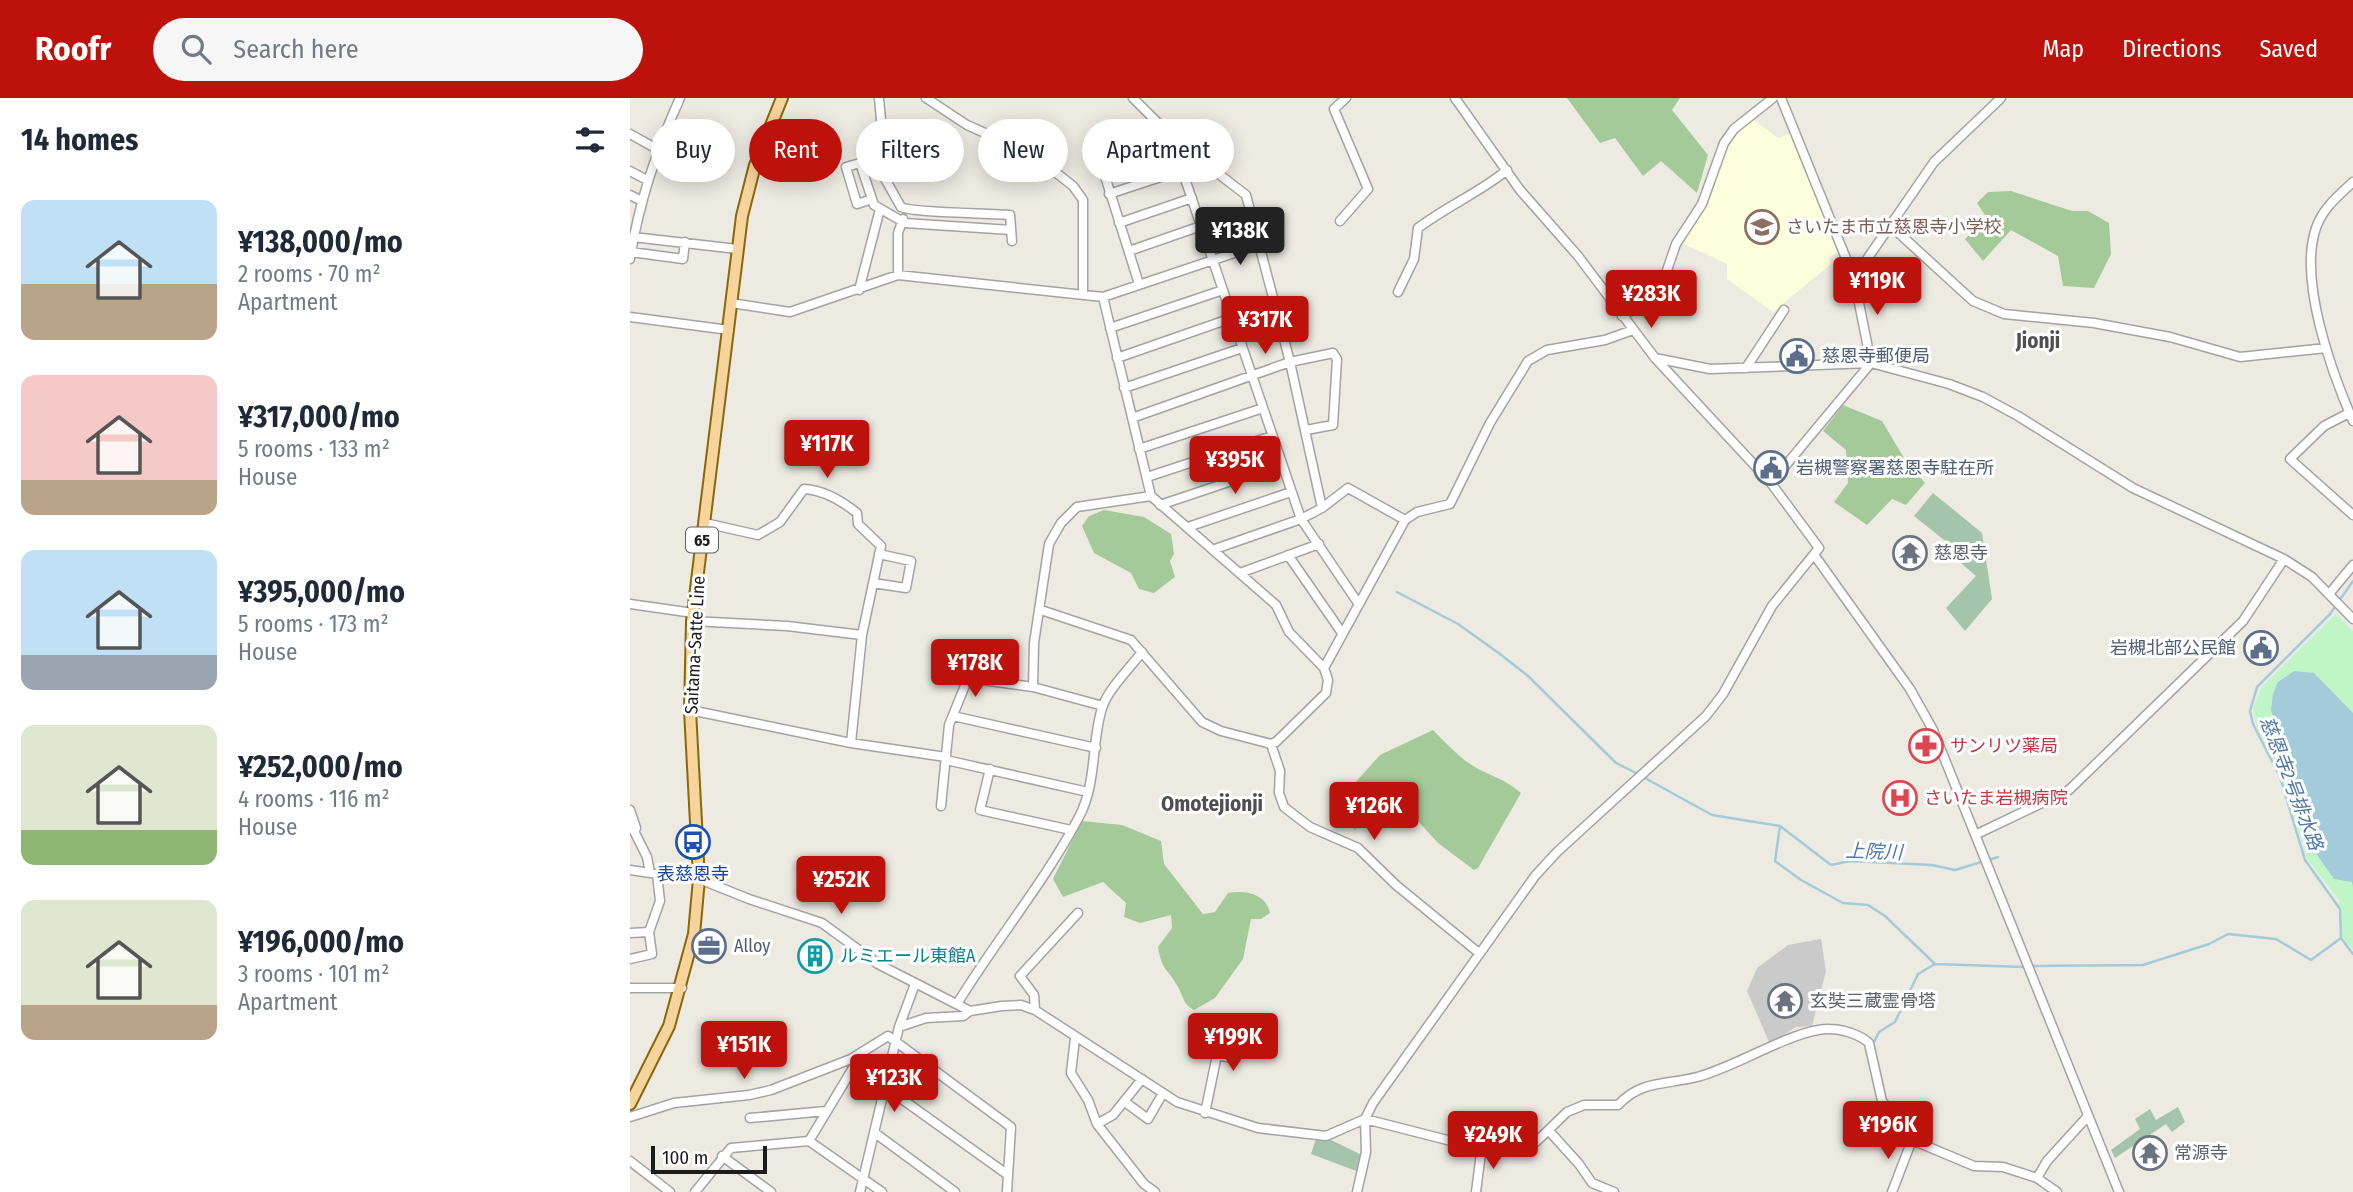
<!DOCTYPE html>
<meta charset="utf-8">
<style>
body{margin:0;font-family:"Fira Sans Condensed","Noto Sans JP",sans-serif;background:#f6f6f7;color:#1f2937;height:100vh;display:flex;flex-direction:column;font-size:26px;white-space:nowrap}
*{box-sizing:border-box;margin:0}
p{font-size:23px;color:#747a83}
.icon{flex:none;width:38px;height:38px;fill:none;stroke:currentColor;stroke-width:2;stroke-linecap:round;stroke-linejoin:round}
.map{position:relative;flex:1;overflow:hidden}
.panel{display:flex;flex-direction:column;background:#fff;width:630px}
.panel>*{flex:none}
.guide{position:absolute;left:21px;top:21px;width:665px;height:63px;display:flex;gap:14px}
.scale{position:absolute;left:21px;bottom:18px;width:116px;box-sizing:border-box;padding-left:7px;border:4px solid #1c1c1c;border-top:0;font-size:19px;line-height:24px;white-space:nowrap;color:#1c1c1c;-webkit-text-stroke:5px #fff;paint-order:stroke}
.price{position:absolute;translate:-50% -60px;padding:0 16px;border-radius:7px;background:#bd120b;color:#fff;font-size:23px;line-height:46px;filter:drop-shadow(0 2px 4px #0008)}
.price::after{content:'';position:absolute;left:50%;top:42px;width:21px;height:16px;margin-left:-10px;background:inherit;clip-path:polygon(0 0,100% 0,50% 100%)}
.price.selected{background:#222;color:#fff}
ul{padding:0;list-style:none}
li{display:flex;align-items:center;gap:21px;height:175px;padding:0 21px}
li span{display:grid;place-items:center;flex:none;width:196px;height:140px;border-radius:14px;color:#555}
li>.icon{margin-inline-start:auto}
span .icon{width:84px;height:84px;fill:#fffc;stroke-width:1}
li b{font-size:30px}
h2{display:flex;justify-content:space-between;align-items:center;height:84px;padding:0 21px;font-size:30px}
.chip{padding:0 24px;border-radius:32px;background:#fff;box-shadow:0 4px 18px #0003;font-size:24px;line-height:63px}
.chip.selected{background:#bd120b;color:#fff}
header{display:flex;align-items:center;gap:42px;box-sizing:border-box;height:98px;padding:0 35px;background:#bd120b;color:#fff}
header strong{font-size:33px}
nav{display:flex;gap:38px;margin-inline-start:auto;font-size:24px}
.search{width:490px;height:63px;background:#f6f6f7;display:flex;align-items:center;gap:18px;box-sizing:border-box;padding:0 24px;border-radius:38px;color:#747a83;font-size:26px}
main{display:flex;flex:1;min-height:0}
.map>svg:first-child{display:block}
.education{fill:#fcfddb}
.religious{fill:#cacaca}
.forest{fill:#a5ca99}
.cemetery{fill:#a4c4ab}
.park{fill:#c0f6c7}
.water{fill:#a4cbd9}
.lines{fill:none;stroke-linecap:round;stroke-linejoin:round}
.stream{stroke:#a4cbd9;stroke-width:2.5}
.minor-casing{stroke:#a3a3a3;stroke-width:11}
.major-casing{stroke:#8c6608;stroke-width:14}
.minor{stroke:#fff;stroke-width:8}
.major{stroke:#f6d49e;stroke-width:10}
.labels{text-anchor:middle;stroke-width:6;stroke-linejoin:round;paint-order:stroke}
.shield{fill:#fff;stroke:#606060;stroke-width:2}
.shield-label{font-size:16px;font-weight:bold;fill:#1c1c1c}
.education-label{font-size:18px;fill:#785e54;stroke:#fff;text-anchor:start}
.service-label{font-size:18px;fill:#4e5e75;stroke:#fff;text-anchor:start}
.worship-label{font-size:18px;fill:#5b616d;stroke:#fff;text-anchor:start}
.street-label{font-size:18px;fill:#1c1c1c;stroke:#fff}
.health-label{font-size:18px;fill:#be3a42;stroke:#fff;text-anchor:start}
.transit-label{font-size:18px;fill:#164399;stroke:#fff}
.culture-label{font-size:18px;fill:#0d838f;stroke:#fff;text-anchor:start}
.water-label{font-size:19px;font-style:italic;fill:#4e76a6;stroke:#fff}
.quarter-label{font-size:21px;font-weight:bold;fill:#4f4f4f;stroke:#fff}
</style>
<header>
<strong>Roofr</strong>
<div class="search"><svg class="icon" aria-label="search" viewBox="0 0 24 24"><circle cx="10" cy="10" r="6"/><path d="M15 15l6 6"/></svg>Search here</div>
<nav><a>Map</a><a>Directions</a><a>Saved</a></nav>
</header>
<main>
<section class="panel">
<h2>14 homes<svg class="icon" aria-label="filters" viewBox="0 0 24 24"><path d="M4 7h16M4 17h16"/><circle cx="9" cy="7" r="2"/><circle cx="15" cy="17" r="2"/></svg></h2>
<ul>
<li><span style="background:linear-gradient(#bfe0f5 60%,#b9a48a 0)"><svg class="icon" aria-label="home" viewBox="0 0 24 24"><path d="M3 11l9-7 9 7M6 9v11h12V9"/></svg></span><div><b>¥138,000/mo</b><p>2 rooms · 70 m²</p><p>Apartment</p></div></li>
<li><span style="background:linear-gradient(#f6c9c9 75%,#b9a48a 0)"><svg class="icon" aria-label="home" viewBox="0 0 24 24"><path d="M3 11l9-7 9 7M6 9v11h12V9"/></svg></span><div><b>¥317,000/mo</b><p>5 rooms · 133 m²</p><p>House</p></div></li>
<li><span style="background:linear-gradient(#bfe0f5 75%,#9aa5b1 0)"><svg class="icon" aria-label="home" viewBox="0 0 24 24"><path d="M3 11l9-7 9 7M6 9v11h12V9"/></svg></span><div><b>¥395,000/mo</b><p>5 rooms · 173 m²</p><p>House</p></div></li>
<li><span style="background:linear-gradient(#dfe7d0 75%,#8fb573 0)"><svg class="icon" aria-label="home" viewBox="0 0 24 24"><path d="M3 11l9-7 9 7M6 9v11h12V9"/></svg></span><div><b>¥252,000/mo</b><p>4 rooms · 116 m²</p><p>House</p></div></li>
<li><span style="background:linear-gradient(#dfe7d0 75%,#b9a48a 0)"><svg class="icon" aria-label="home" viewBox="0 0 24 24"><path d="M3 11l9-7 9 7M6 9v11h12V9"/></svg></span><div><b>¥196,000/mo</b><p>3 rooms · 101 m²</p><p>Apartment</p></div></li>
</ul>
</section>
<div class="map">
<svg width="1723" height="1094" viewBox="0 0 1723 1094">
<rect width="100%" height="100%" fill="#edeae2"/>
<path class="education" d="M1121 20 1148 40 1163 34 1211 152 1199 160 1201 166 1143 214 1097 181V166L1052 145 1075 108 1089 59 1106 33Z"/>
<path class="religious" d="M1191 841 1196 873 1182 928 1166 929 1140 946 1117 893 1127 870 1158 847Z"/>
<path class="forest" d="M937 0H1050L1042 12 1078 57 1067 95 1031 63 1013 78 985 40 970 45Z
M1381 93 1442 113H1458L1479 125 1481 156 1464 190 1433 188 1428 158 1381 132 1353 163 1335 141 1357 120 1347 105 1358 94Z
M1213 307 1252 323 1274 360 1295 385 1276 407 1262 401 1237 427 1204 404 1218 385 1216 352 1193 333Z
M474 412 514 419 541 436 544 456 540 463 545 479 524 495 509 491 501 475 464 455 452 428 459 418Z
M803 632C814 643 825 655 837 664 855 677 875 680 891 695L848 770 844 772 808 745 775 709H746L725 732 718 723 723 687 750 657Z
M452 723 492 727 531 743 534 766 573 816 585 814 598 795C614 792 636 795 640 815L631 821H621L613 861 585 900 564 912C553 906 554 900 548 889 538 870 532 874 528 849L542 830 541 817 510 825 494 819 496 805 473 784 433 799 423 781Z"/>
<path class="cemetery" d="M1303 395 1352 435 1362 501 1335 533 1316 510 1346 478 1316 452 1319 446 1284 418Z
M1548 1009 1555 1024 1542 1034 1536 1026 1485 1060 1481 1052 1510 1031 1505 1021 1520 1011 1526 1022Z
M686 1041 701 1042 732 1057 729 1074 681 1056Z"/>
<path class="park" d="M1706 516 1723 533V852L1712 838 1710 803 1677 761 1652 680 1626 625 1623 610 1632 589Z"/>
<path class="water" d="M1664 573 1684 575 1723 615V789L1722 784 1704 781 1678 744 1655 650 1641 612 1643 596 1648 584Z"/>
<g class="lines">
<path class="stream" d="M767 494 828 526 870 556 898 578 986 665 1008 676
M1015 680 1082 717 1150 728 1201 767 1220 763 1302 767 1325 772 1368 759
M1150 728 1145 763 1171 782 1213 805 1238 807 1255 818 1305 866
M1711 840 1710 811 1675 762 1650 679 1623 626 1620 613 1627 589 1700 516 1723 483
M1711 840 1723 856
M1401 868 1513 867 1579 846 1598 836 1646 841 1681 862 1711 840
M1244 944 1249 934 1265 924 1288 876 1305 866 1395 869"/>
<g class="minor-casing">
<path id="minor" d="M249 0 254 55 244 61 271 109C282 115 361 115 380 117L382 143
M296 0 337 27 364 39 409 32 414 37 420 70 443 88 453 102V197
M503 0 546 43 616 97 660 264 692 410 671 421 585 451
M1151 0 1224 180 1241 265
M0 36 27 51
M546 43 552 72 671 421 728 505
M230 65 244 107 275 125 381 132
M0 73 17 82
M1723 84C1708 98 1693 110 1686 130 1668 182 1702 275 1723 323
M479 96 552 72
M0 97 10 102
M242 101 227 106 216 69 244 61
M710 123 738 91 704 11 716 0
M489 125 562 100
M1262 129 1343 203 1374 216 1464 225 1540 239 1610 259 1696 250
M3 139 107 151
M499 153 571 128
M1 154 53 161 55 144
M0 161C9 103 26 53 50 0
M268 177V135L273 121
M1224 180 1304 64 1371 0
M509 186 474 75 527 25
M229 192 250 111
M768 194 784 161 788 130C817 108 849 95 877 72
M101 205 160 214 268 177 473 199 628 147
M992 218 1023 201 1032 187 1046 146 1072 106 1094 45 1104 31 1143 0
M0 219 99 232
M480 230 593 192
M487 260 602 220
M1025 260 1080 271 1241 265 1319 286 1353 299 1388 318 1503 390 1654 461 1682 479 1723 521
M1116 270 1154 212
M494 290 612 250
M1719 315 1694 328 1660 361 1723 417
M502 320 660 264 703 255 707 261 703 327 676 332
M509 351 633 310
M517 379 642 338
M1141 385 1241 265
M530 407 652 366
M692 410 718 390 775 422
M75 425 128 437 150 424 174 391C193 392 212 403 227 415L228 426 251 448 232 537 221 645
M558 429 661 394
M658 457 712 535
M1185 458 1280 591 1303 632 1489 1094
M610 475 689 446
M243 485 276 490 281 463 249 456
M1699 496 1723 467
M0 506 63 515
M411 512 501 542 572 624 591 633 641 646 646 644 696 595 698 582 694 570 659 534 646 507 521 398 473 199
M62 523 157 528 232 537
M694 570 775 422 787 414 820 406 860 325 898 263 917 252 975 242 1003 232
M403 589 404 545 419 446 431 425 447 409 521 398
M60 612 221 645 316 659
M323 618 466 650
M641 646 650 673 649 695 654 709 680 729 728 750 766 787 849 855
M316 662 458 694
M360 671 350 712 441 732
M311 708 319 627 338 580 403 589 473 608
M0 712 6 730
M0 725 17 759 20 775
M1347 736 1439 692 1613 523 1654 461
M0 772 27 776 69 774
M69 781 119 801 192 825 248 866 340 913
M0 835 19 834
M0 861 22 856 19 834 30 803 27 776
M0 890H52
M327 906C366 842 414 785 449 719 467 685 461 646 472 610 478 591 500 570 512 554
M405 912 404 897 390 878 448 815
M269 929 285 886
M445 940 441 975 458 1002 467 1026 514 1086 525 1094
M255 989 378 1077
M495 1004 518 1021 533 995
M575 1015 587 957 605 961 611 934
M0 1019 44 1005 119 997 141 992 221 961 258 938 381 1029 377 1094
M120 1020 196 1013
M467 1026 483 1017 512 981
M920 1034 949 1066 962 1085 984 1094
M245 1035 325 1094
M179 1043 232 955
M92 1058 141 1094
M0 1063 40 1094
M1407 1080 1417 1063 1458 1018
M65 1094 101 1050 179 1043 252 1094
M230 1094 269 929 296 920 333 918 340 913 372 908 391 907 405 912 547 1004 628 1030 696 1038 735 1021 833 1046 885 1048 906 1044 937 1014 954 1007H988C1011 982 1036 987 1067 979 1104 970 1166 930 1199 931 1212 931 1229 936 1239 945L1252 1003 1282 1042 1344 1068 1373 1069 1407 1080 1427 1094
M727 1094 736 1054 735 1021 743 1005 905 778 927 754 1076 618 1093 596 1142 508 1189 450 1141 385 1025 260 948 158 890 92 825 0
M846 1094 852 1047
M1262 1094 1282 1042"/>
</g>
<g class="major-casing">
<path id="major" d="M0 1006 39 928 64 836 69 781 60 612 62 523 112 118 125 67 152 0"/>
</g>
<use href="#minor" class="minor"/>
<use href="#major" class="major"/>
</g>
<defs>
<g id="school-ring" transform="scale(1.75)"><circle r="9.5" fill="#fff" stroke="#8d6e63" stroke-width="1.5"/><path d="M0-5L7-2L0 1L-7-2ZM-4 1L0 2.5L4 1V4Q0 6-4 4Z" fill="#8d6e63"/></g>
<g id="civic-ring" transform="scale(1.75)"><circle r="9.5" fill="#fff" stroke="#5c6f8a" stroke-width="1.5"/><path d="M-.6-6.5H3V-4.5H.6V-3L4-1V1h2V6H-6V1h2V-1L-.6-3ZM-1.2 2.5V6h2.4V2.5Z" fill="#5c6f8a"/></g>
<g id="temple-ring" transform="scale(1.75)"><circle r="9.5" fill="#fff" stroke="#6b7280" stroke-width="1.5"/><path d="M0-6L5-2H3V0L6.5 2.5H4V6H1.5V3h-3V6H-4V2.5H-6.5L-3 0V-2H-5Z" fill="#6b7280"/></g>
<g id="pharmacy-ring" transform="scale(1.75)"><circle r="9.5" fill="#fff" stroke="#e0444e" stroke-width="1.5"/><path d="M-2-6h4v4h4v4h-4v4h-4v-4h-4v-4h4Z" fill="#e0444e"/></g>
<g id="hospital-ring" transform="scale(1.75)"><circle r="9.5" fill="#fff" stroke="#e0444e" stroke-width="1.5"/><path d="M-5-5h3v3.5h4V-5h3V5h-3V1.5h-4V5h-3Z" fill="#e0444e"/></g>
<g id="bus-ring" transform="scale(1.75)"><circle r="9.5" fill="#fff" stroke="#1a4fb4" stroke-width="1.5"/><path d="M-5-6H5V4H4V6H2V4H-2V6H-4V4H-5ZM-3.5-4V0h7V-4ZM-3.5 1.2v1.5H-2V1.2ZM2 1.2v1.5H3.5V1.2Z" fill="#1a4fb4"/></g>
<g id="office-ring" transform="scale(1.75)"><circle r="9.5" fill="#fff" stroke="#5c6f8a" stroke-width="1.5"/><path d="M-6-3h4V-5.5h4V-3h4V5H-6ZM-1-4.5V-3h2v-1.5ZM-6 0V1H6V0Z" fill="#5c6f8a"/></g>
<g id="building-ring" transform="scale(1.75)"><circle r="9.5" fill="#fff" stroke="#0f9aa8" stroke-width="1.5"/><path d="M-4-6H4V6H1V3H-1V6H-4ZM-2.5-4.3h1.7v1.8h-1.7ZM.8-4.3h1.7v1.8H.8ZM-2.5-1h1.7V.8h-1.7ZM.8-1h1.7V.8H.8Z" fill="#0f9aa8"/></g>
</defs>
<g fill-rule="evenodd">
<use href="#school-ring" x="1132" y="129"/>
<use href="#civic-ring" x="1167" y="258"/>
<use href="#civic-ring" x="1141" y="370"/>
<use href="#temple-ring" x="1280" y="455"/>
<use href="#civic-ring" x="1631" y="550"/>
<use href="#pharmacy-ring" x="1296" y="648"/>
<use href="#hospital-ring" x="1270" y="700"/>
<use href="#bus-ring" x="63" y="744"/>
<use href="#office-ring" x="79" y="848"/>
<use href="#building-ring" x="185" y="858"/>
<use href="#temple-ring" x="1155" y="903"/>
<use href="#temple-ring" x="1520" y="1055"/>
</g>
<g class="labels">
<rect class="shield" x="56" y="429.5" width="32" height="25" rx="5"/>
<g class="shield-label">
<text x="72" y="448">65</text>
</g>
<g class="education-label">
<text x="1156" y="135">さいたま市立慈恩寺小学校</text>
</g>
<g class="service-label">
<text x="1192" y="264">慈恩寺郵便局</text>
<text x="1166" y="376">岩槻警察署慈恩寺駐在所</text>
<text x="1606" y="556" text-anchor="end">岩槻北部公民館</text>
<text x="104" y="854">Alloy</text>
</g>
<g class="worship-label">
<text x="1304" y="461">慈恩寺</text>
<text x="1180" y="909">玄奘三蔵霊骨塔</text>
<text x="1544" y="1061">常源寺</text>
</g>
<g class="street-label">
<text transform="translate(65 547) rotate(-87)" y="6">Saitama-Satte Line</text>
</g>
<g class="health-label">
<text x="1320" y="654">サンリツ薬局</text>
<text x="1294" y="706">さいたま岩槻病院</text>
</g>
<g class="transit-label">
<text x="63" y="782">表慈恩寺</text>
</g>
<g class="culture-label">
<text x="210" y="864">ルミエール東館A</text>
</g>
<g class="water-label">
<text transform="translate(1662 685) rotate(69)" y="7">慈恩寺2号排水路</text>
<text transform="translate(1244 753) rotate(2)" y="7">上院川</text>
</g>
<g class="quarter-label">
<text x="1408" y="250">Jionji</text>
<text x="582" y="713">Omotejionji</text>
</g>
</g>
</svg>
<div class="scale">100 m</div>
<b class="price selected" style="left:610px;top:169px">¥138K</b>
<b class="price" style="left:1247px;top:219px">¥119K</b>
<b class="price" style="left:1021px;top:232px">¥283K</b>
<b class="price" style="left:635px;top:258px">¥317K</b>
<b class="price" style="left:197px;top:382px">¥117K</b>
<b class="price" style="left:605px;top:398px">¥395K</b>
<b class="price" style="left:345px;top:601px">¥178K</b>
<b class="price" style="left:744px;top:744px">¥126K</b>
<b class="price" style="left:211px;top:818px">¥252K</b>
<b class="price" style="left:603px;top:975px">¥199K</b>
<b class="price" style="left:114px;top:983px">¥151K</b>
<b class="price" style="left:264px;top:1016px">¥123K</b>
<b class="price" style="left:1258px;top:1063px">¥196K</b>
<b class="price" style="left:863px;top:1073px">¥249K</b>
<div class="guide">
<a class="chip">Buy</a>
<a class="chip selected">Rent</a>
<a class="chip">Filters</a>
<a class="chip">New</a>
<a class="chip">Apartment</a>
</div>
</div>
</main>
